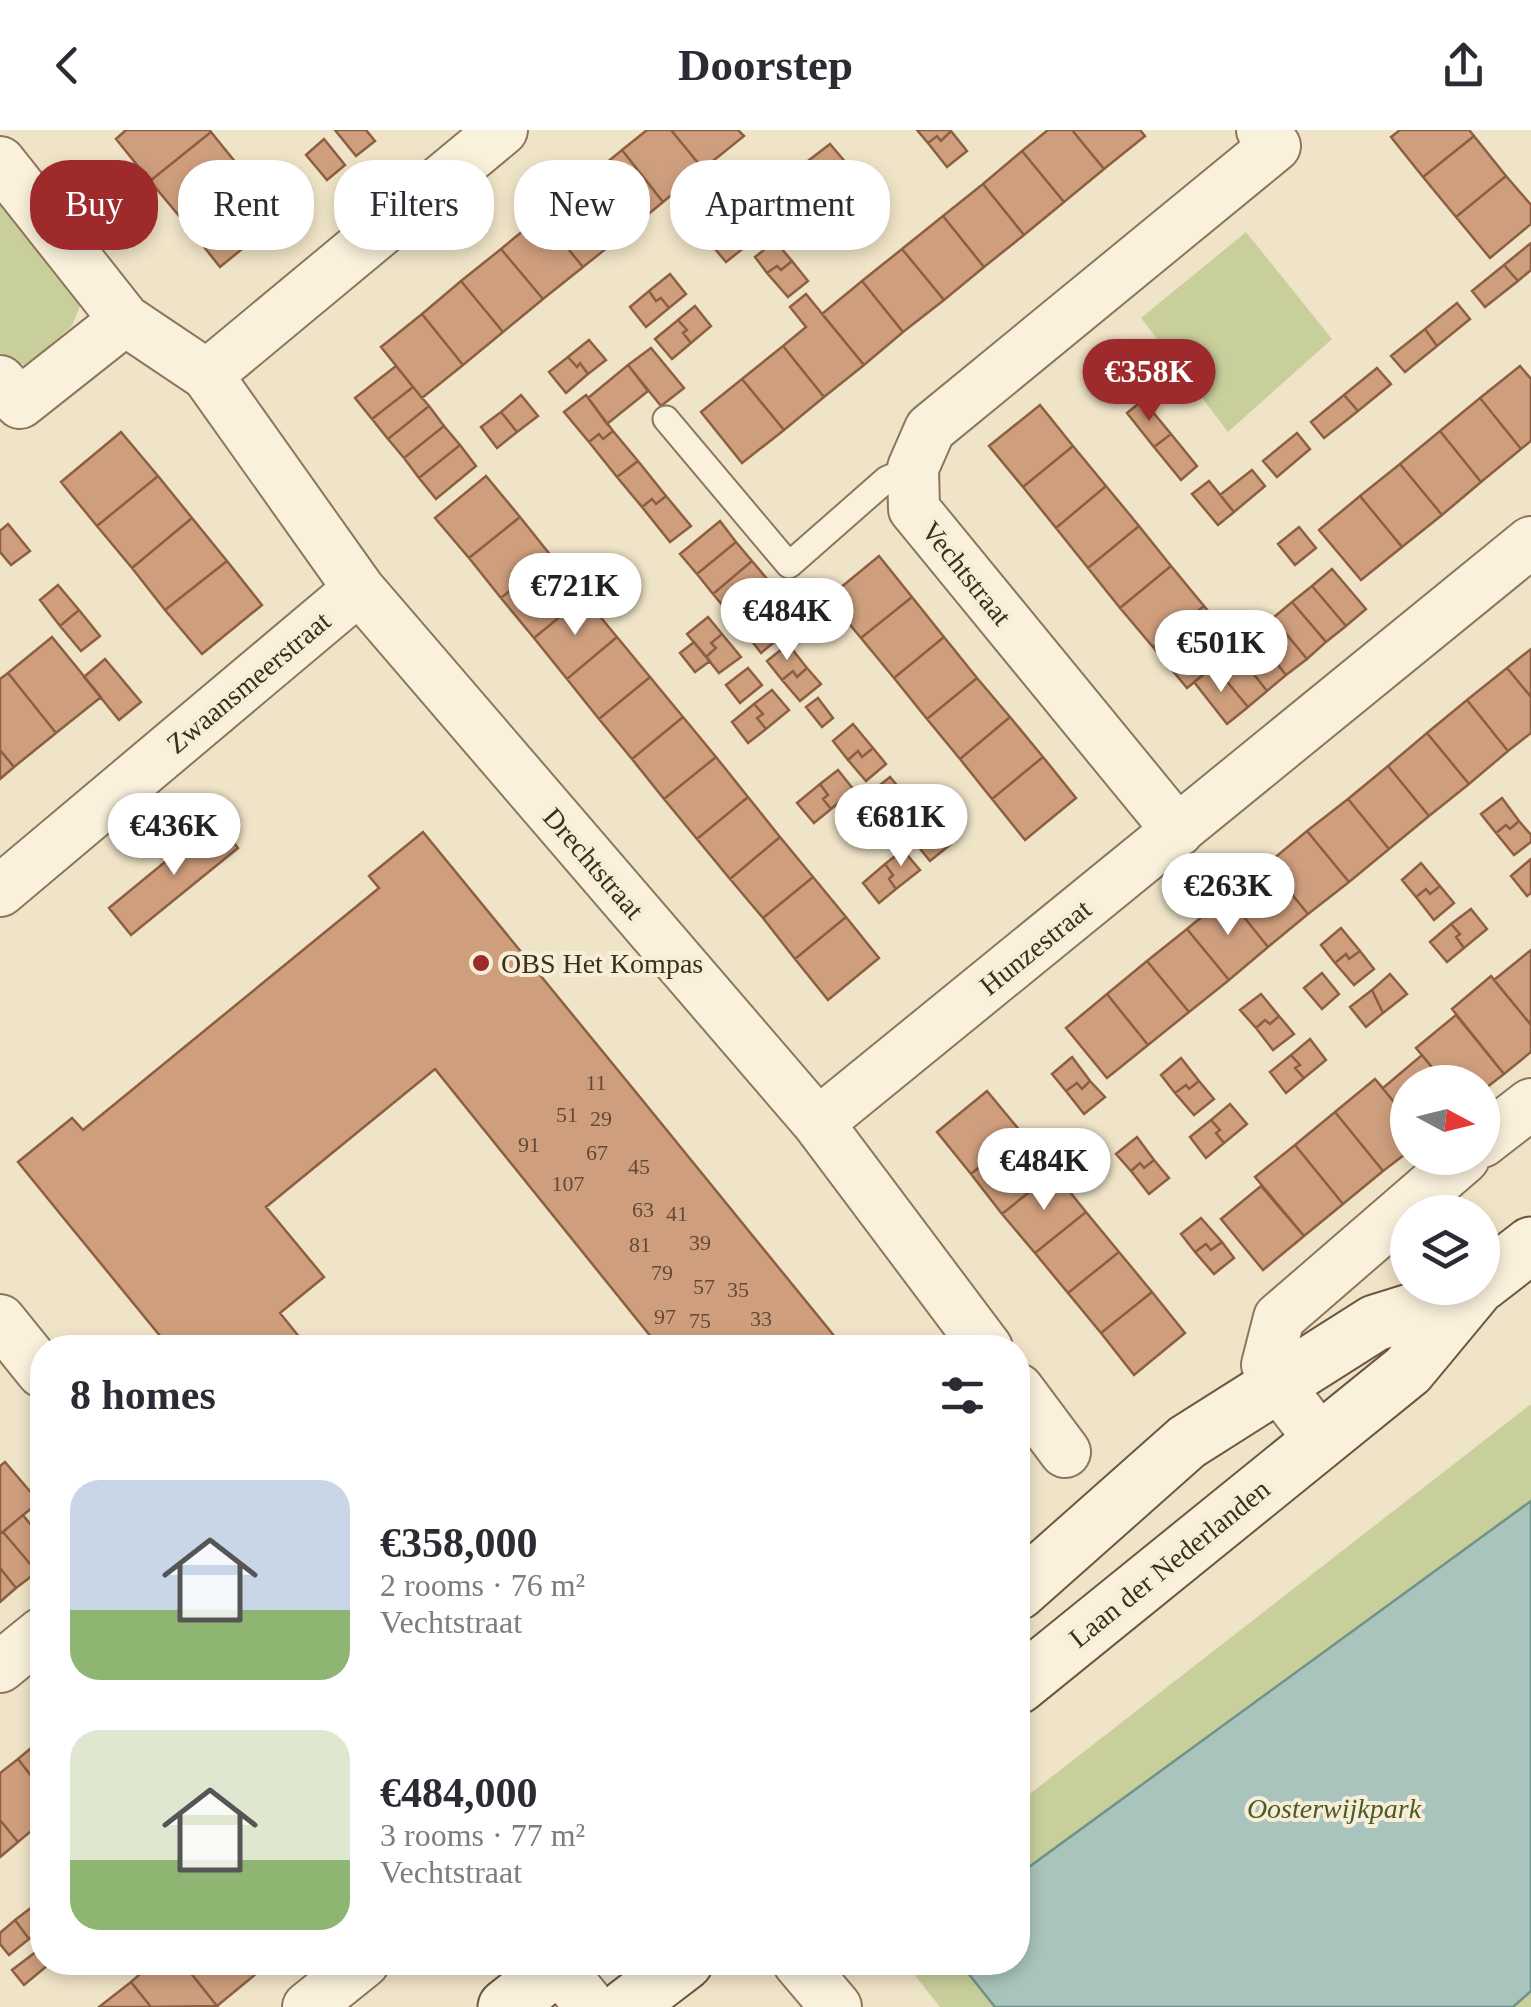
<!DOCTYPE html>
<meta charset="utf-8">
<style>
body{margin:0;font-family:"Times New Roman",serif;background:#f7f7f7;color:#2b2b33;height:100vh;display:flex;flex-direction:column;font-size:38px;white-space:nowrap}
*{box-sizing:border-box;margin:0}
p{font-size:32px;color:#7c7c81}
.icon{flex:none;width:55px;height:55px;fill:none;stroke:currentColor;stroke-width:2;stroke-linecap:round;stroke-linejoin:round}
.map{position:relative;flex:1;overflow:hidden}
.sheet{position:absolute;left:30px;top:1205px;width:1000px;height:640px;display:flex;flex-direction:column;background:#fff;border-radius:40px;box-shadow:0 5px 15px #0003}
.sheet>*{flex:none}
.hud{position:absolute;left:30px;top:30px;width:1000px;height:90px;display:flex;gap:20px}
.needle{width:65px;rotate:97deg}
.fabs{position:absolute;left:1390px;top:935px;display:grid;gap:20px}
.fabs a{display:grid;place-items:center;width:110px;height:110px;border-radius:50%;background:#fff;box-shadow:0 5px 15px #0003;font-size:50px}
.price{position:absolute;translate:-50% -85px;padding:0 22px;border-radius:35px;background:#fff;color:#222;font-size:32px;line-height:65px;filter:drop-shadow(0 2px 5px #0008)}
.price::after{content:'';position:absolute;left:50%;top:60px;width:30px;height:22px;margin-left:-15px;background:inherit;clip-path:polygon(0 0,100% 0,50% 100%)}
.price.current{background:#9e2a2b;color:#fff}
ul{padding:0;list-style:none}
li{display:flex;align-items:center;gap:30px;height:250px;padding:0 40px}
li span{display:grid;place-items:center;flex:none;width:280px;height:200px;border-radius:30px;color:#555}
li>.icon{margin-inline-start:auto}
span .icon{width:120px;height:120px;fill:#fffc;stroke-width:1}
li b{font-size:42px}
h2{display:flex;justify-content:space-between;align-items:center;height:120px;padding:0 40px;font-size:42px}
.tag{padding:0 35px;border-radius:40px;background:#fff;box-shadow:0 5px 15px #0003;font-size:35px;line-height:90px}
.tag.current{background:#9e2a2b;color:#fff}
header{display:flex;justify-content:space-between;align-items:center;height:130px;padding:0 40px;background:#fff;font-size:45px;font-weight:600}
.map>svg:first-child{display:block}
.green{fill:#c9cf9b}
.water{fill:#a9c4bc;stroke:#6f938a;stroke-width:2.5}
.building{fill:#cf9f7d;stroke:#8d5f41;stroke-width:2.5}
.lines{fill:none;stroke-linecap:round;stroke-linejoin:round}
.service-casing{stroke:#8d765c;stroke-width:29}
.minor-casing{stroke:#8d765c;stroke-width:54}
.secondary-casing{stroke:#6f573f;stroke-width:59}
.service{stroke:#faf1dc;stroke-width:25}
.minor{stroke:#faf1dc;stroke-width:50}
.secondary{stroke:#faf1dc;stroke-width:55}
.poi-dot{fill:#9e2a2b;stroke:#f7eed8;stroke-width:4}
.labels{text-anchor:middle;stroke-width:8;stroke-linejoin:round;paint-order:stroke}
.number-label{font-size:22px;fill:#624a37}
.street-label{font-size:28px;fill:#3d2e20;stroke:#f7eed8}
.poi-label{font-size:28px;fill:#3d2e20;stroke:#f7eed8;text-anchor:start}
.park-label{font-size:28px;font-style:italic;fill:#4d5a26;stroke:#f7eed8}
</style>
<header><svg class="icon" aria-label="back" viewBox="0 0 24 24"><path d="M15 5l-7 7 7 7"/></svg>Doorstep<svg class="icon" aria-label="share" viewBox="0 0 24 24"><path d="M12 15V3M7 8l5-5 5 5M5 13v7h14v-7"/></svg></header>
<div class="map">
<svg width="1531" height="1877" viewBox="0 0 1531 1877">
<rect width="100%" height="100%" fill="#f0e4c8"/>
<path class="green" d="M0 69 82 171 72 196 26 236 0 223Z
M1246 102 1332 209 1228 302 1141 188Z
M1531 1274V1877H940L905 1833 1018 1832V1673Z"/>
<path class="water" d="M1531 1371V1861L1513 1877H995L960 1833 1018 1832V1745Z"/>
<path class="building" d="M126 0H209L211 2 150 51 116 9Z
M335 0H366L375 11 356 26Z
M647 0H671L703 39 663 72 622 20Z
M671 0H738L744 6 703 39Z
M917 0H950L951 1 941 11 937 6 928 13Z
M1048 0H1072L1104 39 1064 72 1022 21Z
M1072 0H1140L1145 6 1104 39Z
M1400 0H1469L1474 6 1423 47 1391 7Z
M951 1 967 21 947 37 928 13 937 6 941 11Z
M211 2 245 44 185 93 150 51Z
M1474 6 1506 46 1456 87 1423 47Z
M324 9 345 35 327 50 306 25Z
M830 14 847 34 829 48 821 38 817 41 808 31Z
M622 20 663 72 623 105 582 53Z
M1022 21 1064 72 1024 105 983 54Z
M808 31 817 41 821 38 829 48 806 67 789 46Z
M245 44 280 88 220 137 185 93Z
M855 46 872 66 861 75 858 71 848 78 834 62Z
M1506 46 1531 75V94L1490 128 1456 87Z
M582 53 623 105 583 137 541 86Z
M983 54 1024 105 984 137 943 86Z
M872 66 888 86 867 103 848 78 858 71 861 75Z
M749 79 766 100 750 113 741 103 737 106 729 96Z
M541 86 583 137 543 169 501 119Z
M943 86 984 137 944 170 902 119Z
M729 96 737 106 741 103 750 113 726 132 709 112Z
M775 111 792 131 781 140 777 136 767 143 755 127Z
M1531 113V140L1518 151 1504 135Z
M501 119 543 169 503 202 461 151Z
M902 119 944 170 903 202 862 151Z
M792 131 808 151 788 167 767 143 777 136 781 140Z
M1504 135 1518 151 1485 177 1472 161Z
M670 144 686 164 669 178 661 168 656 171 649 161Z
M461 151 503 202 463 235 422 184Z
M862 151 903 202 864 235 822 184Z
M649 161 656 171 661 168 669 178 646 197 630 177Z
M806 164 864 235 824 267 783 216 806 197 790 177Z
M1457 173 1470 189 1437 216 1425 199Z
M695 176 711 196 691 213 683 203 687 200 678 190Z
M422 184 463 235 422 268 381 217Z
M678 190 687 200 683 203 691 213 672 229 655 209Z
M1425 199 1437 216 1405 242 1391 226Z
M589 210 606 230 588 244 580 233 577 237 568 227Z
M783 216 824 267 784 300 742 249Z
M651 218 684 258 661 276 628 235Z
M1104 222 1131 256 1115 269 1088 235Z
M568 227 577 237 580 233 588 244 566 263 549 242Z
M628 235 648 261 607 294 588 268Z
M396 236 413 257 372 289 355 268Z
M1520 236 1531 249V311L1521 319 1480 268Z
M1377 238 1391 254 1358 281 1344 265Z
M742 249 784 300 742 333 701 282Z
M413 257 429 276 388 309 372 289Z
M521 265 538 286 517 302 501 282Z
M586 265 613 301 603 309 599 304 589 312 564 282Z
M1344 265 1358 281 1324 308 1311 292Z
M1480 268 1521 319 1481 352 1440 301Z
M1143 270 1171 304 1154 317 1127 283Z
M1040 275 1073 316 1023 357 989 316Z
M429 276 444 296 404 328 388 309Z
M501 282 517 302 497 318 481 297Z
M444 296 460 315 419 348 404 328Z
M613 301 638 331 617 347 589 312 599 304 603 309Z
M1440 301 1481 352 1442 385 1400 334Z
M121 302 158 346 97 396 61 352Z
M1297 303 1310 319 1277 347 1263 331Z
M1171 304 1197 336 1181 350 1154 317Z
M460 315 476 336 436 369 419 348Z
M1073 316 1106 356 1056 398 1023 357Z
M638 331 666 366 656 374 652 369 642 377 617 347Z
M1400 334 1442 385 1402 417 1360 366Z
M1252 340 1265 356 1234 382 1220 365Z
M158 346 192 388 132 438 97 396Z
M486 346 520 387 469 428 435 388Z
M1209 351 1234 382 1218 395 1192 364Z
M1106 356 1139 396 1088 438 1056 398Z
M666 366 691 396 670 412 642 377 652 369 656 374Z
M1360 366 1402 417 1361 450 1319 400Z
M520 387 552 427 501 468 469 428Z
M192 388 227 431 165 480 132 438Z
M720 391 736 412 697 444 680 424Z
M8 394 30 421 11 435 0 422V401Z
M1139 396 1171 436 1120 478 1088 438Z
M1299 397 1316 418 1295 435 1278 414Z
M736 412 752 431 713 464 697 444Z
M879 426 912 467 861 508 828 468Z
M552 427 584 467 534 508 501 468Z
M227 431 262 475 202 524 165 480Z
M752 431 768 450 729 483 713 464Z
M1171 436 1204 476 1153 517 1120 478Z
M1332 439 1366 479 1346 496 1312 456Z
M768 450 784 470 745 502 729 483Z
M58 455 79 480 60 496 40 470Z
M1312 456 1346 496 1326 512 1292 472Z
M584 467 617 507 567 549 534 508Z
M912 467 944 507 894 548 861 508Z
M784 470 801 490 761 523 745 502Z
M1292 472 1326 512 1307 529 1273 488Z
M1204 476 1238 517 1187 558 1153 517Z
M79 480 100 506 81 521 60 496Z
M708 487 722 504 711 513 716 518 706 527 687 504Z
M1273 488 1307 529 1286 545 1254 504Z
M722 504 741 527 719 543 706 527 716 518 711 513Z
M1254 504 1286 545 1267 561 1234 519Z
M52 507 101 567 56 603 8 543Z
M617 507 650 547 599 589 567 549Z
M944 507 977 548 927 589 894 548Z
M694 512 710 531 695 542 680 523Z
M788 514 807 538 797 547 793 541 782 550 767 531Z
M1234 519 1267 561 1248 577 1214 536Z
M1531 519V567L1507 538Z
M105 529 141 572 119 590 84 547Z
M1214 536 1248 577 1227 594 1194 552Z
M748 538 762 555 740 573 726 555Z
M807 538 821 554 800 571 782 550 793 541 797 547Z
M1507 538 1531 567V603L1508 621 1467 570Z
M8 543 56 603 14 637 0 620V549Z
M650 547 683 587 632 629 599 589Z
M977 548 1010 587 960 629 927 589Z
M772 560 789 580 766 599 757 588 763 584 754 574Z
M818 568 833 588 822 597 806 577Z
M1467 570 1508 621 1469 654 1427 603Z
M754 574 763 584 757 588 766 599 748 613 732 592Z
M683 587 716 627 664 669 632 629Z
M1010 587 1043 627 992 669 960 629Z
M853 594 873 618 862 627 858 621 848 630 833 611Z
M1427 603 1469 654 1429 686 1388 636Z
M873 618 886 634 866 651 848 630 858 621 862 627Z
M0 620 14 637 0 649Z
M716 627 748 667 697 709 664 669Z
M1043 627 1076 668 1025 710 992 669Z
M1388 636 1429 686 1389 719 1348 669Z
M838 640 854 660 831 679 823 669 828 665 820 654Z
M890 647 906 666 890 679 874 660Z
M820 654 828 665 823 669 831 679 814 693 797 673Z
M748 667 780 707 730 749 697 709Z
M1502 668 1519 691 1510 699 1506 695 1496 703 1481 684Z
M1348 669 1389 719 1349 752 1307 701Z
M918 674 937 698 928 706 923 702 913 710 898 691Z
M216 690 238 718 131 805 109 778Z
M1519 691 1531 705V712L1514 725 1496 703 1506 695 1510 699Z
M937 698 951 714 930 731 913 710 923 702 928 706Z
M1307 701 1349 752 1308 784 1267 734Z
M423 702 639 966 844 1218H660L435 939 266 1077 324 1147 280 1183 308 1218H170L66 1091 18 1032 72 988 83 1000 379 758 369 746Z
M780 707 813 747 763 788 730 749Z
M903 720 920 740 896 759 889 749 893 745 885 734Z
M1531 729V763L1527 766 1511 746Z
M1421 733 1440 756 1430 764 1426 759 1416 767 1402 750Z
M885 734 893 745 889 749 896 759 879 773 863 753Z
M1267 734 1308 784 1268 817 1227 766Z
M813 747 846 787 795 829 763 788Z
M1440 756 1454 773 1434 790 1416 767 1426 759 1430 764Z
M1227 766 1268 817 1229 850 1187 799Z
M1471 779 1487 799 1464 818 1456 807 1460 804 1451 794Z
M846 787 879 828 828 870 795 829Z
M1451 794 1460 804 1456 807 1464 818 1447 832 1430 812Z
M1341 798 1360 821 1349 829 1346 824 1335 833 1321 815Z
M1187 799 1229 850 1189 882 1147 831Z
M1531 820V895L1494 850Z
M1360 821 1374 839 1354 855 1335 833 1346 824 1349 829Z
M1147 831 1189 882 1148 915 1107 864Z
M1322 843 1339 864 1322 879 1304 858Z
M1390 844 1407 864 1383 883 1372 860Z
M1491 846 1531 895V922L1504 944 1452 879Z
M1372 860 1383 883 1366 897 1350 877Z
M1107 864 1148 915 1107 948 1066 898Z
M1261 864 1279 886 1270 894 1265 890 1256 898 1240 880Z
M1456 885 1504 944 1482 961V952H1444L1416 918Z
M1279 886 1294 904 1273 920 1256 898 1265 890 1270 894Z
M1310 909 1326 930 1304 948 1295 938 1300 935 1291 925Z
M1291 925 1300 935 1295 938 1304 948 1286 963 1270 942Z
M1422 925 1444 952H1408V989L1375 949 1383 958Z
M1072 927 1090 951 1082 959 1077 953 1066 961 1052 944Z
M1181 928 1199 951 1189 959 1186 955 1175 963 1161 945Z
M1375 949 1408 989V1022L1383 1041 1335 982Z
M1090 951 1105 967 1084 984 1066 961 1077 953 1082 959Z
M1199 951 1214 969 1194 985 1175 963 1186 955 1189 959Z
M987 961 1021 1002 971 1044 937 1002Z
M1230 974 1247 994 1224 1013 1216 1003 1220 1000 1211 990Z
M1335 982 1383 1041 1343 1074 1295 1015Z
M1211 990 1220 1000 1216 1003 1224 1013 1206 1028 1190 1007Z
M1021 1002 1054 1042 1002 1084 971 1044Z
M1137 1007 1154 1030 1144 1038 1140 1033 1131 1041 1116 1024Z
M1295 1015 1343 1074 1304 1106 1255 1047Z
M1154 1030 1169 1048 1149 1064 1131 1041 1140 1033 1144 1038Z
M1054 1042 1086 1082 1035 1123 1002 1084Z
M1261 1056 1304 1106 1263 1140 1221 1089Z
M1086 1082 1119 1122 1068 1163 1035 1123Z
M1201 1088 1222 1112 1211 1120 1206 1114 1195 1122 1181 1104Z
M1222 1112 1234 1128 1214 1144 1195 1122 1206 1114 1211 1120Z
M1119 1122 1152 1162 1101 1203 1068 1163Z
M1152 1162 1185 1203 1134 1245 1101 1203Z
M5 1332 39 1372 0 1404V1336Z
M23 1385 42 1409V1437L37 1442 3 1402Z
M3 1402 37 1442 16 1458 0 1438V1404Z
M0 1438 16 1458 0 1472Z
M42 1609V1660L18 1629Z
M18 1629 42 1660V1692L18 1712 0 1690V1643Z
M0 1690 18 1712 0 1727Z
M36 1774 42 1783V1798L29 1809 15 1790Z
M15 1790 29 1809 9 1825 0 1814V1803Z
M37 1821 42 1832 48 1835 24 1855 12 1840Z
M154 1832H182L217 1876 151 1877 131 1852Z
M182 1832H248L257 1843 217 1876Z
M131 1852 151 1877H99Z"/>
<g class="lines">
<g class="service-casing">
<path id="service" d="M666 289 789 435 887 349 913 338"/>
</g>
<g class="minor-casing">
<path id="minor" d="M0 32 125 190 207 245 359 459 818 993 987 1218
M207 245 502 0
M0 251 20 273 125 190
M1178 701 914 379 913 338 930 299 1275 16 1262 0
M0 761 359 459
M818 993 1531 412
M1482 1012 1531 974
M0 1190 42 1242
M1018 1259 1065 1322
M1321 1311 1278 1255 1267 1235 1279 1188 1464 1028
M0 1537 42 1503
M554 1832 591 1877
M798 1832 836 1877
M308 1877 364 1832"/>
</g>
<g class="secondary-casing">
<path id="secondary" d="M1482 1153 1531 1115
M1018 1462 1187 1312 1375 1193 1468 1164
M1018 1556 1408 1240 1476 1158
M506 1877 563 1832
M626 1877 685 1832"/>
</g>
<use href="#service" class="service"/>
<use href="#minor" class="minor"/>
<use href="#secondary" class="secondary"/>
</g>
<circle class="poi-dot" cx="481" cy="833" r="10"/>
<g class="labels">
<g class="number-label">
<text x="596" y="960">11</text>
<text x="567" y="992">51</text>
<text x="601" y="996">29</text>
<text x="529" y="1022">91</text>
<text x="597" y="1030">67</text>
<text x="639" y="1044">45</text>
<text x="568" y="1061">107</text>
<text x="643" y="1087">63</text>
<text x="677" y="1091">41</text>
<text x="700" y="1120">39</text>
<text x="640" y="1122">81</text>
<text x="662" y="1150">79</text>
<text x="704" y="1164">57</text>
<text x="738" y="1167">35</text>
<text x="665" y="1194">97</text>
<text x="761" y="1196">33</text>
<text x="700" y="1198">75</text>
</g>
<g class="street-label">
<text transform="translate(967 443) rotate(51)" y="10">Vechtstraat</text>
<text transform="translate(248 552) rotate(-40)" y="10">Zwaansmeerstraat</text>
<text transform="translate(594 733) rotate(49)" y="10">Drechtstraat</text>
<text transform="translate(1035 817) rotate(-39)" y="10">Hunzestraat</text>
<text transform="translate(1169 1433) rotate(-39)" y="10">Laan der Nederlanden</text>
</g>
<g class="poi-label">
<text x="501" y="843">OBS Het Kompas</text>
</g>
<g class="park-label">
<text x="1334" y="1688">Oosterwijkpark</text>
</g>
</g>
</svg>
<div class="fabs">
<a><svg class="needle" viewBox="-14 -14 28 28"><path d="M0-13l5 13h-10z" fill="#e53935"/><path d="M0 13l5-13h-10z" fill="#7c7c81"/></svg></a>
<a><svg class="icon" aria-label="layers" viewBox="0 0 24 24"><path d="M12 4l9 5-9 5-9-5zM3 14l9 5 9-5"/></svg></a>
</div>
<b class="price current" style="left:1149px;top:294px">€358K</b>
<b class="price" style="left:575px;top:508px">€721K</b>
<b class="price" style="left:787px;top:533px">€484K</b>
<b class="price" style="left:1221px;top:565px">€501K</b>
<b class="price" style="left:901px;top:739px">€681K</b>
<b class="price" style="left:174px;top:748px">€436K</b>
<b class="price" style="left:1228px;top:808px">€263K</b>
<b class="price" style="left:1044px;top:1083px">€484K</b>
<div class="hud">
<a class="tag current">Buy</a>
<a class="tag">Rent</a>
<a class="tag">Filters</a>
<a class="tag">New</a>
<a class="tag">Apartment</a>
</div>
<section class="sheet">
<h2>8 homes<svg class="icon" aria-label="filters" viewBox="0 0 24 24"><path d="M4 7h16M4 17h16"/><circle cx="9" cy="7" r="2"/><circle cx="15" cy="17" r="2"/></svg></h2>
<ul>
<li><span style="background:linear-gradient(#c9d6e8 65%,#8fb573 0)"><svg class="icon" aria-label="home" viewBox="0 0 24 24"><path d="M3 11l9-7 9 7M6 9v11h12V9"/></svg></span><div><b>€358,000</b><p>2 rooms · 76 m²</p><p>Vechtstraat</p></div></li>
<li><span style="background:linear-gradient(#dfe7d0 65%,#8fb573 0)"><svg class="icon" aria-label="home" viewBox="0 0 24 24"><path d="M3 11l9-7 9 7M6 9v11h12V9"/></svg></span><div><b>€484,000</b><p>3 rooms · 77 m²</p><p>Vechtstraat</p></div></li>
</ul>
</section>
</div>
